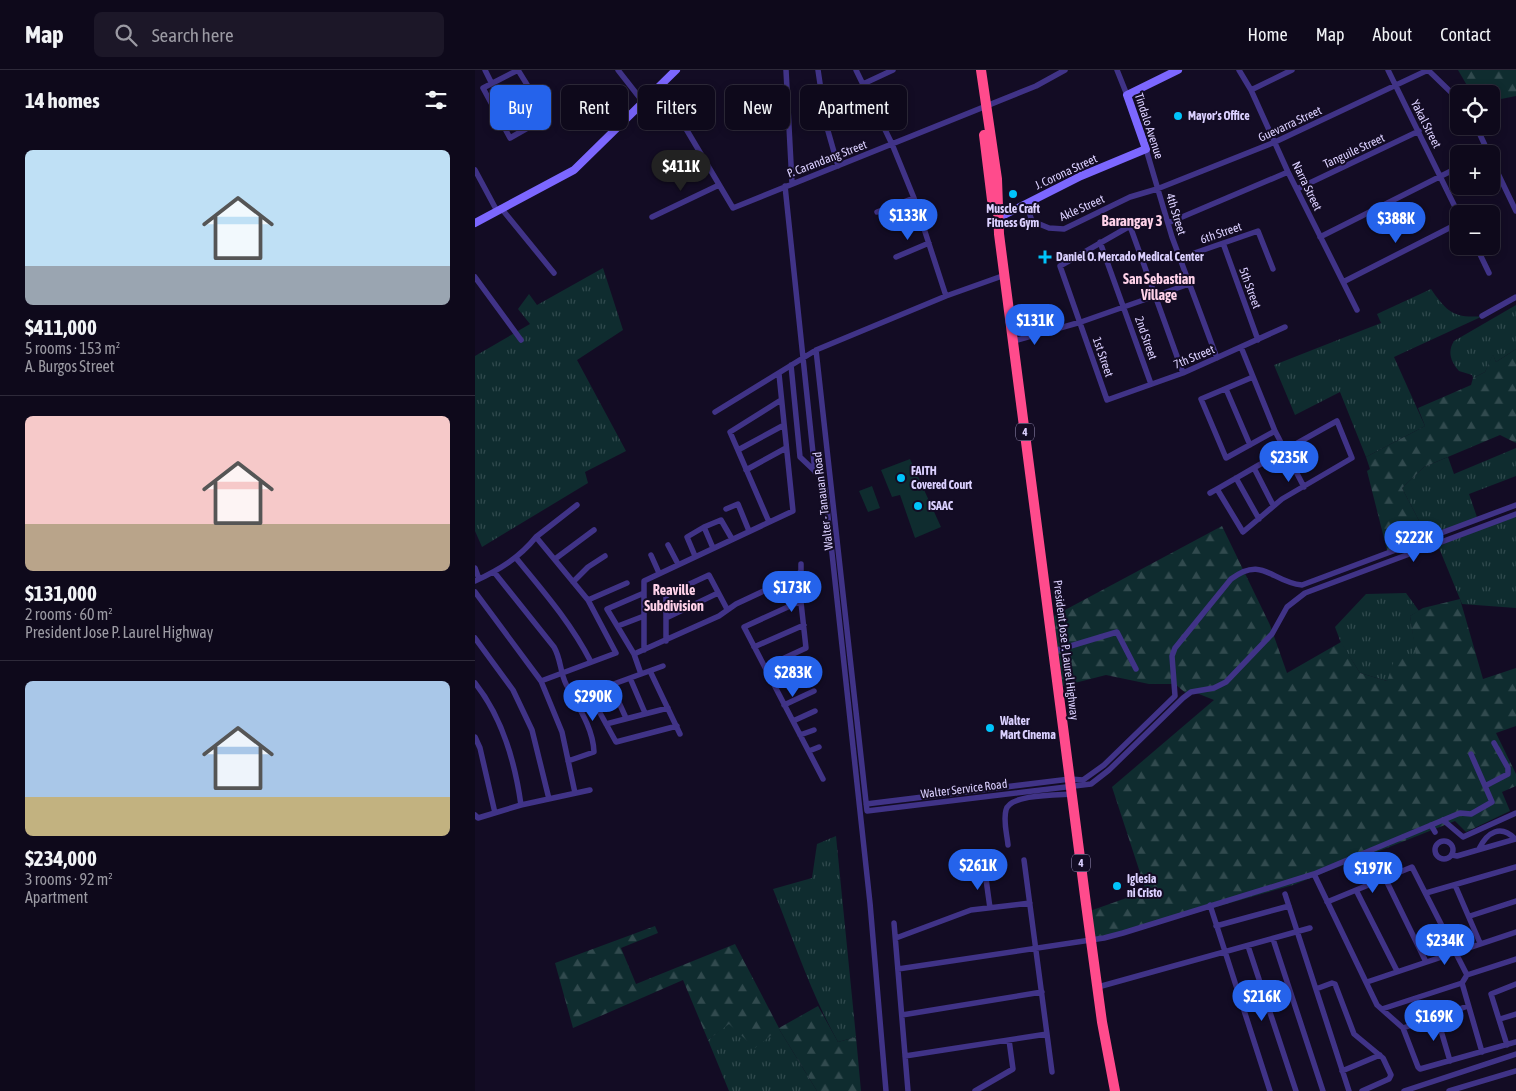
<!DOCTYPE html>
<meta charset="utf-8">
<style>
body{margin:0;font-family:"Asap Condensed",sans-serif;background:#1c1728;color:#f1f3f6;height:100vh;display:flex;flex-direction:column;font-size:19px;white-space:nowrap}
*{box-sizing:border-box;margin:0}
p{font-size:16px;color:#9b9aa3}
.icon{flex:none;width:28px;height:28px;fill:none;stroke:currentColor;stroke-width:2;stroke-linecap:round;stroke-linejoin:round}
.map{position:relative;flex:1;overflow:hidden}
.drawer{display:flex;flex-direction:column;background:#0e091b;width:475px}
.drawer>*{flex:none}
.top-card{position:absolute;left:15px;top:15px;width:475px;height:45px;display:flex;gap:10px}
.tools{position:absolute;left:975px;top:15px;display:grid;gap:10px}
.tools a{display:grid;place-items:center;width:50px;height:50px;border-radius:8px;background:#0e091b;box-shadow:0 2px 8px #0003,0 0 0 1px #2e2a3a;font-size:25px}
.price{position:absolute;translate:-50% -42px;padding:0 11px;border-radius:18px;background:#2563eb;color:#fff;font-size:16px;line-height:32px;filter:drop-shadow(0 1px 2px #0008)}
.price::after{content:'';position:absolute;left:50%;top:30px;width:15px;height:11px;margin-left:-8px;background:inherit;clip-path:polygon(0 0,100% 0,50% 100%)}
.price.active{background:#222;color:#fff}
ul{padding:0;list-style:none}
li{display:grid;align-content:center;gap:10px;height:265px;padding:0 25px}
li+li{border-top:1px solid #2e2a3a}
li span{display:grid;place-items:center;height:155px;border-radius:8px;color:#555}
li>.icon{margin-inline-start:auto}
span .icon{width:90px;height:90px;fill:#fffc;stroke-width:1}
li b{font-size:21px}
h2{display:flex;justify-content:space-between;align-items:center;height:60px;padding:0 25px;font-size:21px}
.chip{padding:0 18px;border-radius:8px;background:#0e091b;box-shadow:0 2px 8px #0003,0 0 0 1px #2e2a3a;font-size:18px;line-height:45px}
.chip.active{background:#2563eb;color:#fff}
header{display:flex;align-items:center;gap:30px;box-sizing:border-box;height:70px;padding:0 25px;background:#0e091b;border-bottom:1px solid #2e2a3a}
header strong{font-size:24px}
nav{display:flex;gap:28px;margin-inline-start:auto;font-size:18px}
.search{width:350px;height:45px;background:#1c1728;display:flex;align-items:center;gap:12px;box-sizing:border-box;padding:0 18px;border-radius:8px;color:#9b9aa3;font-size:19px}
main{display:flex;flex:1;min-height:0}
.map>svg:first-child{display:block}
.grass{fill:url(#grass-tufts)}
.forest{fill:url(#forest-firs)}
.park{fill:#0f2c2f}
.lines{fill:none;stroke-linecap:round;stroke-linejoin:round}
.street{stroke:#403387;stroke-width:5.5}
.secondary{stroke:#7c67ff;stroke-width:8}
.highway{stroke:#ff4b8c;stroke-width:10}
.poi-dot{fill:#00c4fb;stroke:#130c24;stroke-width:2}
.labels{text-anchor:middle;stroke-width:4;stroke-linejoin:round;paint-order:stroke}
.shield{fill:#130c24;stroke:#9f95bd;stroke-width:1}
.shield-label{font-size:11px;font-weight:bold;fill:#dbd0ff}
.poi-label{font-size:12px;font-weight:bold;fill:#dbd0ff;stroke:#130c24;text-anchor:start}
.street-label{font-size:12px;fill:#dbd0ff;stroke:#130c24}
.neighbourhood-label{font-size:14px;font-weight:bold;fill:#ffd2e9;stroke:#130c24}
.quarter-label{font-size:15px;font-weight:bold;fill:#ffd2e9;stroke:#130c24}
</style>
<header>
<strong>Map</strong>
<div class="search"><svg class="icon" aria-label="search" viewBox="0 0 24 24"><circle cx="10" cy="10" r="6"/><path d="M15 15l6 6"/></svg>Search here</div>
<nav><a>Home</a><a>Map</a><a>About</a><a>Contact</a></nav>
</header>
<main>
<section class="drawer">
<h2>14 homes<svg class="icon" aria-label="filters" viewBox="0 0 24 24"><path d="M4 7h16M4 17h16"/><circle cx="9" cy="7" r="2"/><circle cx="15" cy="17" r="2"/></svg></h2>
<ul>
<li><span style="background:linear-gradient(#bfe0f5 75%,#9aa5b1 0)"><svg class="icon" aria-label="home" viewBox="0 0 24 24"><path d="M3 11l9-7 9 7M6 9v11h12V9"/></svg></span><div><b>$411,000</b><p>5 rooms · 153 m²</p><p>A. Burgos Street</p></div></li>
<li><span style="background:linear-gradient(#f6c9c9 70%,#b9a48a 0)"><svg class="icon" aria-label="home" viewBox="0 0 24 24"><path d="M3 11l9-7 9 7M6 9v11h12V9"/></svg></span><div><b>$131,000</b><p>2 rooms · 60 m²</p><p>President Jose P. Laurel Highway</p></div></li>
<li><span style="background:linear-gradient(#a9c7e8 75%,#c2b280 0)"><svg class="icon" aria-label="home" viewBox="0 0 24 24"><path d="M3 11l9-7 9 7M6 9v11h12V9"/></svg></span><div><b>$234,000</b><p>3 rooms · 92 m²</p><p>Apartment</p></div></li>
</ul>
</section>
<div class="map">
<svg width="1041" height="1021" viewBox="0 0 1041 1021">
<defs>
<pattern id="grass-tufts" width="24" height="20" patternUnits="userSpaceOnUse" patternTransform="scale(1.25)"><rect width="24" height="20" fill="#0f2c2f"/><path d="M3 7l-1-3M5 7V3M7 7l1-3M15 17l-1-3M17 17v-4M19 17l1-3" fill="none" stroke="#314a4e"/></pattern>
<pattern id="forest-firs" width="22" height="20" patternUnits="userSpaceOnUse" patternTransform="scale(1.25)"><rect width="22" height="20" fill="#0f2c2f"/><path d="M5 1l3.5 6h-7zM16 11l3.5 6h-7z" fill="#314a4e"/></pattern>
</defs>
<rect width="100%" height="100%" fill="#130c24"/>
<path class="grass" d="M128 198 148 260 102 290 151 381 110 402 113 413 7 477 0 461V286L55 254 43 239 54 224 62 235Z
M956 219C971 241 979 249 1008 246L919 287 950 356 891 387 865 322 820 345 799 295 906 253 902 244Z
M1041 235V279L1021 292 1018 285 1010 302 998 308 997 305 984 301C976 292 972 282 979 271Z
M1041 378V406L994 424 1003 450 953 468 927 418 949 397 973 387 979 404Z
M1041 444V538L987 534 962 473Z
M931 523 944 541 935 546 942 588 912 611 885 603 866 573 860 557 891 524Z
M361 766 381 967 363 972C336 924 319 871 298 819L337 808 342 774Z
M254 953 304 959 342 1021H254L233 970Z"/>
<path class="forest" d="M983 0H1041V26L1016 31V24H997Z
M1041 279V373L1025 365 949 397 927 418 953 468 913 484 892 401 895 399 891 387 950 356 943 338 996 315 998 308 1010 302 1018 284 1021 292Z
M747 456 795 555 812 603 866 572 885 603 912 611 922 582 941 587 935 546 948 538 985 529 1008 609 1041 598V656L1021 663 1041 704V716L1027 722 1035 741 991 762 980 751 818 815 682 854 616 870 612 842 671 821 637 717 739 630 719 622 713 625 700 614H674L631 605 584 617 575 548Z
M180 856 183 863 146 878 161 914 260 874 304 958 343 936 363 972 381 967 386 1021H342L304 959 280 978 254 954 233 970 208 910 98 958 80 893Z"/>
<path class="park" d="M435 389 466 457 440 468 425 425 417 427 406 400Z
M397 416 405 438 393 442 384 421Z"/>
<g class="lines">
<path class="street" d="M10 0 17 14
M43 0 8 18 35 68 72 47 43 0
M143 0 168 32
M311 0 317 113
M343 0 351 54 363 96
M381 0 417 74 439 128 471 226
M642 0 652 25
M764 0 776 20 813 102 882 240
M913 0 984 145
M953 0 984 30
M388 14 418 0
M185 15 258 138 561 16 590 0
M776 20 817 0
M1001 56 1014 84
M671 79 697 167 742 288
M1016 89 1041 141
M0 100 22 141
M310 116 340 402
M822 119 944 61
M551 133 557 151 574 158 589 159 655 127 682 119 800 72 953 0
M26 138 79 203
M402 142 439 128
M177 147 244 115
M693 153 813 102
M845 167 984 97
M625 172 676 314
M748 173 783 270
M1001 176 1014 203
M421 187 454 173
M705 188 783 161 798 199
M0 207 46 270
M868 212 984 153
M1007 246 1041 227
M539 271 606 252 714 214
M766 277 800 361 829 417
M341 280 392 741 616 714 634 700 708 628 716 622 739 618 751 612 797 564 812 537 830 523 1041 444
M316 295 325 387 344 405 350 419 395 833 411 1021
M708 303 655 156 585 196 632 330 708 303 810 257
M778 307 726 329 751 388 800 361
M751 319 775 375
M240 342 341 280 471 226 530 205
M263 380 309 355
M779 398 798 435
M271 400 311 378
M761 408 784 449
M735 423C777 399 820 374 862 351L877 388 807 429 768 462 742 419
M251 439 263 434 274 461
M294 452 255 362 306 330
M229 457 238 478
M61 467 102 435
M193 475 203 494
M176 485 184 503
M220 486 212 467 229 457 246 450 257 469
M41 488C69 522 96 553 116 592
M80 489 119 460
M0 498 4 509
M19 502 79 577C86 589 85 602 91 614 102 635 118 657 119 682L93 691
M0 511C24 500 44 488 61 467L113 530 141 583 66 611
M98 512 113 497 130 486
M0 522 66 611 87 662 100 723
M113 530 152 513
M326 531 269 557 348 709
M191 548 243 523
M143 556 169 546
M0 568 38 620 57 660 74 729
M191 571V525L234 505 252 539
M279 577 329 555
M169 580V511L318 441 304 304
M579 581 642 562 661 599
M159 584 244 546 261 534 323 505 326 501V494
M188 596 114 623 141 672 202 656
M290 597 331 578 323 505
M175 601 205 664
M166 604 159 584 132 539 169 523
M155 608 170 643
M0 613C27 647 40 692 46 735
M136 615 151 648
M300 616 336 600
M309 635 339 621
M318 651 340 641
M131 654 193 638
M325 665 339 660
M0 667 5 678 20 743
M334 681 344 677
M1010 716 1033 704V698L1019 673
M391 734 595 709 608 710 629 695 700 626 697 586 700 578 756 509C788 485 796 512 827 515L1041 435
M0 745 3 748 46 735 115 720
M968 750 988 767 1041 743
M956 755 960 762
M960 780a9 9 0 1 1 18 0a9 9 0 1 1-18 0Z
M533 775C532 764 528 751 531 740 534 724 584 725 597 724
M1004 779C1012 762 1026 754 1040 769
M977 785 982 786 1041 769
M549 790 577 1002
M510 802 515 838
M839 804 902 935 928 958 943 997 945 999 1041 972
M910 808 951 892
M980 815 1005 873
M881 820 922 901
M951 823 1041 797
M810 824 874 1021
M852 832 937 797 992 905
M735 835 795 1021
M995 846 1041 831
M419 853 433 1021
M741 856 814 836
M421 868 496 840 555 833
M798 869 848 1021
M773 876 821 1021
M423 899 629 868 648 863 839 804 985 743 996 744 1017 732 996 684
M892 912 1041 862
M987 913 1007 982
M623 917 835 858
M841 919 857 913 860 914 879 964 908 988 916 1005 914 1009 887 1021
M907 939 987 913 992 905 1041 889
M427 945 567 922
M962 947 975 991
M1025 949 1041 944
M928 958 993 936
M1032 975 1016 924 1041 914
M430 986 572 964
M867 1001 905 985
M500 1021 538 999 534 970
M929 1021 1041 984
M974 1021 1041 1001"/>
<path class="secondary" d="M523 148 606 106 671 79 652 25 703 0
M0 153 99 100 201 0"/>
<path class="highway" d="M506 0 522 109 524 164 611 834 627 952 640 1021
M509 65 517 130"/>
</g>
<g class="poi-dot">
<circle cx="703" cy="46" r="5"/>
<circle cx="538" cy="124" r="5"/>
<path d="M567.5 179.5h5v5h5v5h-5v5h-5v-5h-5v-5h5z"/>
<circle cx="426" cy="408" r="5"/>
<circle cx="443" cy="436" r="5"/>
<circle cx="515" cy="658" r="5"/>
<circle cx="642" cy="816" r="5"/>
</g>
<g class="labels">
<g class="shield">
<rect x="541" y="353.5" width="18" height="17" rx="4"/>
<rect x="597" y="784.5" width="18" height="17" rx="4"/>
</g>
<g class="shield-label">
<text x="550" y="366">4</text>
<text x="606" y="797">4</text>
</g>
<g class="poi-label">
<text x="713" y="50">Mayor's Office</text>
<text x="538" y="143" text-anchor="middle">Muscle Craft<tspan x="538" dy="14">Fitness Gym</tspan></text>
<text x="581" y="191">Daniel O. Mercado Medical Center</text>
<text x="436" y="405">FAITH<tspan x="436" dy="14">Covered Court</tspan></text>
<text x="453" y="440">ISAAC</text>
<text x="525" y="655">Walter<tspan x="525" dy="14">Mart Cinema</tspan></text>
<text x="652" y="813">Iglesia<tspan x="652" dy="14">ni Cristo</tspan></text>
</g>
<g class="street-label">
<text transform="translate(815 54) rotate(-25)" y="4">Guevarra Street</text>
<text transform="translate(951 54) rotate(63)" y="4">Yakal Street</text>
<text transform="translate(674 56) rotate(72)" y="4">Tindalo Avenue</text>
<text transform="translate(879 81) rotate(-25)" y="4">Tanguile Street</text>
<text transform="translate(352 89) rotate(-21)" y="4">P. Carandang Street</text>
<text transform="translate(591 102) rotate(-25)" y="4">J. Corona Street</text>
<text transform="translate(832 116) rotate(64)" y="4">Narra Street</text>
<text transform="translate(607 138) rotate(-24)" y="4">Akle Street</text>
<text transform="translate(701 144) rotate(73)" y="4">4th Street</text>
<text transform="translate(746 163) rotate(-19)" y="4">6th Street</text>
<text transform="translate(775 218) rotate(70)" y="4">5th Street</text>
<text transform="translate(671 268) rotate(71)" y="4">2nd Street</text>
<text transform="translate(628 287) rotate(71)" y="4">1st Street</text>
<text transform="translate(719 287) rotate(-23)" y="4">7th Street</text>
<text transform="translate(348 431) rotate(-97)" y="4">Walter - Tanauan Road</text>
<text transform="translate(591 580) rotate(83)" y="4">President Jose P. Laurel Highway</text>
<text transform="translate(489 719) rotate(-7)" y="4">Walter Service Road</text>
</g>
<g class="neighbourhood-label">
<text x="684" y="214">San Sebastian<tspan x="684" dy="16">Village</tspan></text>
<text x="199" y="525">Reaville<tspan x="199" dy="16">Subdivision</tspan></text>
</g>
<g class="quarter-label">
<text x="657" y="156">Barangay 3</text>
</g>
</g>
</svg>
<div class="tools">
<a><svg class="icon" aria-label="locate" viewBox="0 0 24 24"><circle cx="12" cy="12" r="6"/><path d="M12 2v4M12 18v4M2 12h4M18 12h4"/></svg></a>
<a>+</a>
<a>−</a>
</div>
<b class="price active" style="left:206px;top:122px">$411K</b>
<b class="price" style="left:433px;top:171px">$133K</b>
<b class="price" style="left:921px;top:174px">$388K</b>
<b class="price" style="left:560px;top:276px">$131K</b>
<b class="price" style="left:814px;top:413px">$235K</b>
<b class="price" style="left:939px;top:493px">$222K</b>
<b class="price" style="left:317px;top:543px">$173K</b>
<b class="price" style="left:318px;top:628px">$283K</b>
<b class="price" style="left:118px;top:652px">$290K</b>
<b class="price" style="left:503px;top:821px">$261K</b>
<b class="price" style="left:898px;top:824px">$197K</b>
<b class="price" style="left:970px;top:896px">$234K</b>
<b class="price" style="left:787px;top:952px">$216K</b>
<b class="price" style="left:959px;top:972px">$169K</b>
<div class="top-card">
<a class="chip active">Buy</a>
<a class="chip">Rent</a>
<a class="chip">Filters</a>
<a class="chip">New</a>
<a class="chip">Apartment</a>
</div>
</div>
</main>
